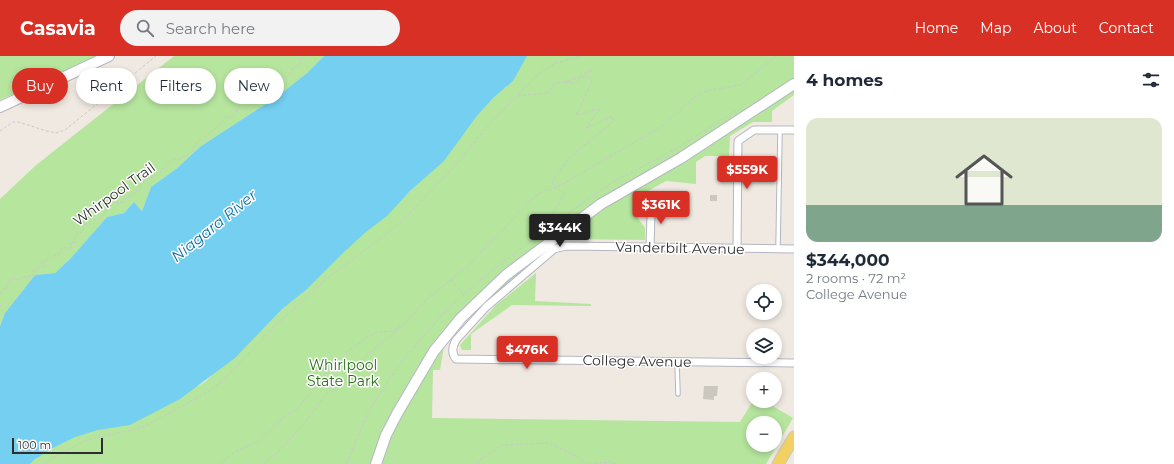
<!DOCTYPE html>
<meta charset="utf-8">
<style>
body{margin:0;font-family:Montserrat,sans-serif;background:#f2f2f3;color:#1f2937;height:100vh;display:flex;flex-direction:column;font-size:15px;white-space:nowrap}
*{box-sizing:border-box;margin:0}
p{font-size:13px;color:#747a83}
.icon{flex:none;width:22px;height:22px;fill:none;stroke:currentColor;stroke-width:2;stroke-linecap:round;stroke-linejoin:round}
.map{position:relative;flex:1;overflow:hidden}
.details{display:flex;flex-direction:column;background:#fff;width:380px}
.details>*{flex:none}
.guide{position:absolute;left:12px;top:12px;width:380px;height:36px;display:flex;gap:8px}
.fabs{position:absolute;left:746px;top:228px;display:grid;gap:8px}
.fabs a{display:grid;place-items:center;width:36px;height:36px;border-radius:50%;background:#fff;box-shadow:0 2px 6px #0003;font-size:20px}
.scale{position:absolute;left:12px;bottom:10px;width:91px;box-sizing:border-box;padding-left:4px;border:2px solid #2e2e2e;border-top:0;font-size:11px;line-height:14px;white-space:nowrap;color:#2e2e2e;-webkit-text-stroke:3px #fff;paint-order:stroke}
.price{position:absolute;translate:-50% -34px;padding:0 9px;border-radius:4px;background:#d93025;color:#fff;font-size:13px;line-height:26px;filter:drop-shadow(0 1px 2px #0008)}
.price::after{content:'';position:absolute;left:50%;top:24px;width:12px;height:9px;margin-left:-6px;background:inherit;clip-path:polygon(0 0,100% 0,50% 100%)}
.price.on{background:#222;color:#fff}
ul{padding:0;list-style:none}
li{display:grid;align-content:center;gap:8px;height:212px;padding:0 12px}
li+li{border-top:1px solid #e0e1e3}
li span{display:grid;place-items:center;height:124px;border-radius:12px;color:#555}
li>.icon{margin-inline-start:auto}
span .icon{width:72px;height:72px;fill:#fffc;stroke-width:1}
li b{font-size:17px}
h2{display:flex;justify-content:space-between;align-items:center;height:48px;padding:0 12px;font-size:17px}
.pill{padding:0 14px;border-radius:18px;background:#fff;box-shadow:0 2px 6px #0003;font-size:14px;line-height:36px}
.pill.on{background:#d93025;color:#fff}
header{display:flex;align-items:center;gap:24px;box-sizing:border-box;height:56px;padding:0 20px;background:#d93025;color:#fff}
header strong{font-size:19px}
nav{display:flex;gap:22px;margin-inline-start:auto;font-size:14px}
.search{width:280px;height:36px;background:#f2f2f3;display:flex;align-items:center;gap:10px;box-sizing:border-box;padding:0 14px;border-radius:22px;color:#747a83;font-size:15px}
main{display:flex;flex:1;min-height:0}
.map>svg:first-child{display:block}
.green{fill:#b6e59e;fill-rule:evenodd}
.water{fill:#75cff0}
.building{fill:#cbc7bf}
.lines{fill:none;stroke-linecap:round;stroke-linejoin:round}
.lane-casing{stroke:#b4b7c1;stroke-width:5.5}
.street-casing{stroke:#b4b7c1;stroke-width:9}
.secondary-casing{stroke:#b4b7c1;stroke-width:12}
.primary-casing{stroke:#c9c9c9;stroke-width:13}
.path{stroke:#c9c9c9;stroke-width:1;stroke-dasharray:3 2;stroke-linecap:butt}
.lane{stroke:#fff;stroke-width:3.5}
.street{stroke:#fff;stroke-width:7}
.secondary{stroke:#fff;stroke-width:10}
.primary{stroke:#f2d163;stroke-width:11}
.labels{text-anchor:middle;stroke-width:3;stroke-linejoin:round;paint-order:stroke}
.street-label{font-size:14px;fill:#2e2e2e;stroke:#fff}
.park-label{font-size:14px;fill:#2c6e1b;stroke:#fff}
.water-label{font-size:15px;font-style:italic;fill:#0d6fa3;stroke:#fff}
</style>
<header>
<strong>Casavia</strong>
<div class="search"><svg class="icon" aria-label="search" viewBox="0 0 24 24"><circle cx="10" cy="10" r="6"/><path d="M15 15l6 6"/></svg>Search here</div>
<nav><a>Home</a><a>Map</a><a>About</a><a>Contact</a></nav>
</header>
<main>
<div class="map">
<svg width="794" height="408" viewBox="0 0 794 408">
<rect width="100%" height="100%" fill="#efe9e1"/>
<path class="green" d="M0 0H98L0 44Z
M174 0H324L307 17 278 40 201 90 176 113 151 131 142 155 134 146 124 157 107 161 70 203 55 217 35 219 5 257 0 270V143L35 110Z
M524 0H794V39L772 55V66H753L730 80 729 100H705L696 106V128L666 125 637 141 633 155 645 172V184L562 183 476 254 444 290 440 314H433L432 362 740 366 753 345H764L793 362 766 408H23L36 403 44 393 86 373 139 362 205 326 244 289 259 264 389 155 439 108 486 35 506 32 509 12ZM753 367H775V389H753Z
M536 217 535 245 591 248V250L512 249 471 278V294H462L460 289 496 249Z"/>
<path class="water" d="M324 0H527L513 25 493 42 476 61 444 105 410 135 387 160 367 175 344 196 306 234 282 253 235 302 180 343 130 369 98 374 75 381 51 393 34 404 30 408H0V270L5 257 35 219 55 217 70 203 107 161 124 157 134 146 142 155 151 131 176 113 201 90 278 40 307 17Z"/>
<path class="building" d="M710 139H717V145H710Z
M704 330H718L717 340H714V344L703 343Z"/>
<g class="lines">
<g class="lane-casing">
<path id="lane" d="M778 193 780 74
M677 306 678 338"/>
</g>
<g class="street-casing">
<path id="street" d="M648 151 651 158 650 191
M737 193 738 85 754 74H794
M794 193 566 190 554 193 486 251 456 284C452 291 451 297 456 303L794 307"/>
</g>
<g class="secondary-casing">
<path id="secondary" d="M0 51 109 0
M376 408 386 379 398 356 434 295 461 262 506 219 601 148 681 102 794 28"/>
</g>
<g class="primary-casing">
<path id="primary" d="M778 408 794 381"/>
</g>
<path class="path" d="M580 20 592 14
M566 26 572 27 579 25V22
M518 40 548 37 552 31 556 27 566 26 578 21H587L592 26 576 59 600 53 585 73 612 60 614 65 568 103 552 126 556 132 565 137 553 157 556 165
M0 75 13 66H18L47 75 56 77 65 74 156 0
M451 224 463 238
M0 238 3 233 6 234 9 225 13 222 19 224 22 221H27L34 219 33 215 44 210 42 206 60 197 62 192H72L70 187 75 186V181L77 177H81L87 167 102 161 105 156 112 147 123 146 128 141 133 139 144 125 153 120 158 119 173 103H179L192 96 194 89 220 69 226 60 232 62 243 44 256 35 268 30 273 22 280 24 289 18 294 11 299 9 304 0
M0 248 2 256H0
M45 408 54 401 87 384 102 380 133 374 145 370 208 336 221 326 278 267 330 220 386 178 402 165 453 112 486 72 533 23 544 14 556 7 582 0
M220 408 236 395 259 385 282 363 299 351 335 306 351 293 369 280 379 276 392 275 403 269 427 243 468 210 533 142 544 134 556 132 664 69 692 43 706 35 741 29 776 0
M263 408 278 396 304 368 327 337 340 329 359 306 401 271
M346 408 369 354 399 309 441 260 463 239 500 208 556 166 613 126 674 94 739 53
M478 408 479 404 502 389 548 387 575 399 587 408
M589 408 612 406 617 408"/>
<use href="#lane" class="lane"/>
<use href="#street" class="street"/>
<use href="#secondary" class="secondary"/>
<use href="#primary" class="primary"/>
</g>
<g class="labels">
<g class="street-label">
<text transform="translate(114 138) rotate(-36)" y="5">Whirpool Trail</text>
<text transform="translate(680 192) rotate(1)" y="5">Vanderbilt Avenue</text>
<text transform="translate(637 305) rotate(1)" y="5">College Avenue</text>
</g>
<g class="park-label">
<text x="343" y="314">Whirlpool<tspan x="343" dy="16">State Park</tspan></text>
</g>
<g class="water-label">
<text transform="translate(214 170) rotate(-39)" y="5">Niagara River</text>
</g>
</g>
</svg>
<div class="fabs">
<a><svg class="icon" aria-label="locate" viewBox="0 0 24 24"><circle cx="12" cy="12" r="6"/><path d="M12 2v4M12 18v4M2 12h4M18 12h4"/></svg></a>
<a><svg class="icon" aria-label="layers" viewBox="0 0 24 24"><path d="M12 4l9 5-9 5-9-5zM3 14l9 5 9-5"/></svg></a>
<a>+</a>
<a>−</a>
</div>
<div class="scale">100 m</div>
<b class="price" style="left:747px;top:134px">$559K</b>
<b class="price" style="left:661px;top:169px">$361K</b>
<b class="price on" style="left:560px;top:192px">$344K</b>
<b class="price" style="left:527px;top:314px">$476K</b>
<div class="guide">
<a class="pill on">Buy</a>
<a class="pill">Rent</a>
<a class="pill">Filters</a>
<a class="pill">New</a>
</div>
</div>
<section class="details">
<h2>4 homes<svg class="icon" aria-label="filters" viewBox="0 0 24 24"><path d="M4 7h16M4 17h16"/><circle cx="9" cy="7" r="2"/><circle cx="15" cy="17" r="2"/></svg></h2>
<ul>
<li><span style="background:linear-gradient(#dfe7d0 70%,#7fa58c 0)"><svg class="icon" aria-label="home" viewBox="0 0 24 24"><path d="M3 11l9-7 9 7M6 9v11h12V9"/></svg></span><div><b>$344,000</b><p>2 rooms · 72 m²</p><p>College Avenue</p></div></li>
</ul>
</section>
</main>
